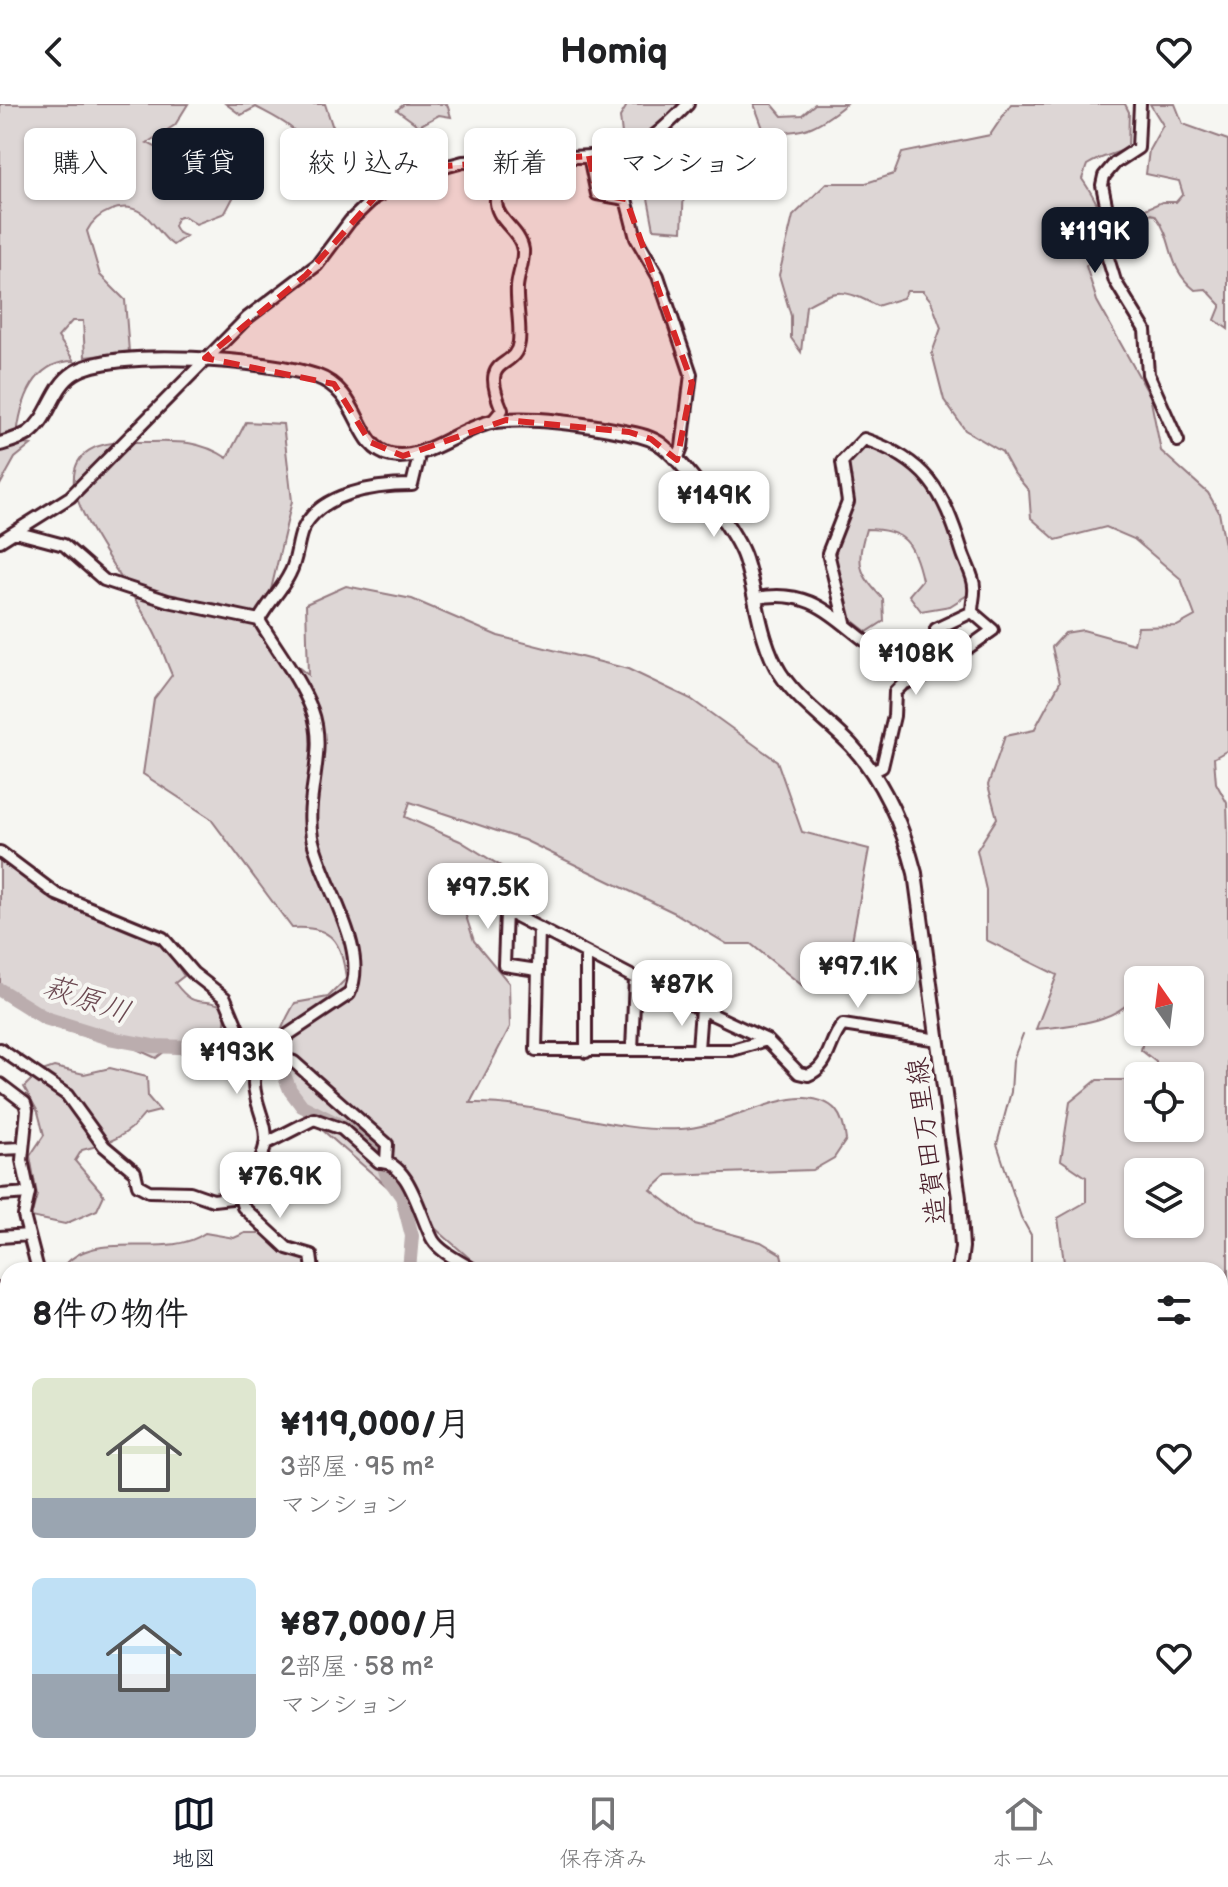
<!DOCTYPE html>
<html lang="ja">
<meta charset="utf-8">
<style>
body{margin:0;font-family:"Balsamiq Sans","Klee One",sans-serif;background:#f2f2f2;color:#202124;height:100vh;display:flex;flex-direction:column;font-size:30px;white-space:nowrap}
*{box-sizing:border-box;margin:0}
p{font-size:26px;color:#757577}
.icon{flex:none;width:44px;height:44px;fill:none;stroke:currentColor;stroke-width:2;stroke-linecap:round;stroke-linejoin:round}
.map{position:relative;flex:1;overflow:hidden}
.drawer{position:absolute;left:0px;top:1158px;width:1228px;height:514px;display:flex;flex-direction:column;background:#fff;border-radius:24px 24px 0 0;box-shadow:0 2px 6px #0004}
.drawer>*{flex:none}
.guide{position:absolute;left:24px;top:24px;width:800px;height:72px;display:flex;gap:16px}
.needle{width:52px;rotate:346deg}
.tools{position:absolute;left:1124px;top:862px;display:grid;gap:16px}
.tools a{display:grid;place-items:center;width:80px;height:80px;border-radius:12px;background:#fff;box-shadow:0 2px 6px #0004;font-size:40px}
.price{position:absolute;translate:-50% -68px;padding:0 18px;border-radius:16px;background:#fff;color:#222;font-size:26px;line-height:52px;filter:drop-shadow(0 2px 4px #0008)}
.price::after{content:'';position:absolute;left:50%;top:48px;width:24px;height:18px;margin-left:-12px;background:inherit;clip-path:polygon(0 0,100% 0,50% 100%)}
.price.current{background:#111827;color:#fff}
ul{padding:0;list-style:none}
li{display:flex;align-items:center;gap:24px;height:200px;padding:0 32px}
li span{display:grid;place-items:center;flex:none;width:224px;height:160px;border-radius:12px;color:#555}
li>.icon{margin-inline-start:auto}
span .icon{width:96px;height:96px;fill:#fffc;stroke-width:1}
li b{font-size:34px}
h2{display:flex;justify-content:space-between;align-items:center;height:96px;padding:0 32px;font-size:34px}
.chip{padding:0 28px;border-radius:12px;background:#fff;box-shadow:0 2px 6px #0004;font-size:28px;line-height:72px}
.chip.current{background:#111827;color:#fff}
header{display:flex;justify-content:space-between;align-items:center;height:104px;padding:0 32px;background:#fff;font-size:36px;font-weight:700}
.tab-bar{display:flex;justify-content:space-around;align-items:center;height:112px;border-top:2px solid #e0e0e0;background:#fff;font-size:22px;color:#757577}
.tab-bar a{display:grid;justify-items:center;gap:4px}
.tab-bar .current{color:#111827}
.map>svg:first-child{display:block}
.green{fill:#ddd6d5;stroke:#947a80;stroke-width:2;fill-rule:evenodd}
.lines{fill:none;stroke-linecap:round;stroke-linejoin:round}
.stream{stroke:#8e747a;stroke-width:2}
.river{stroke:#bbadae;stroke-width:14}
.minor-casing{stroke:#4a1f2b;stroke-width:16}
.major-casing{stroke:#4a1f2b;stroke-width:18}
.minor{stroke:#f6f6f2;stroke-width:10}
.major{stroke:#f6f6f2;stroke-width:12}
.marked{fill:#d62828;fill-opacity:0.2;stroke:#d62828;stroke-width:6;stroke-dasharray:16 10;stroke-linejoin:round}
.labels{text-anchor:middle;stroke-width:8;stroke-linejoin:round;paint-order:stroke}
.street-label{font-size:28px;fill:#4a1f2b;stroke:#f6f6f2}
.water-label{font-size:30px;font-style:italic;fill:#6c4a52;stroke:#f6f6f2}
</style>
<header><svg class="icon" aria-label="back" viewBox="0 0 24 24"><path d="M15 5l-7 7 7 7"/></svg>Homiq<svg class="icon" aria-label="heart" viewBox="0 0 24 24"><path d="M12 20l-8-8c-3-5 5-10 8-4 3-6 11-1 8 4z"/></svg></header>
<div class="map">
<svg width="1228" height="1671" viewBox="0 0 1228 1671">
<rect width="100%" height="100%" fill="#f6f6f2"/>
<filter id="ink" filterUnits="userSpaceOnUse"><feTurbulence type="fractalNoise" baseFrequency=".0125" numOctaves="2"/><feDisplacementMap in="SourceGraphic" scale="16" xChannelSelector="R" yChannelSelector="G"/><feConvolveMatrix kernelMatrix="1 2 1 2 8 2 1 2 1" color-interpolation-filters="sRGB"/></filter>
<g filter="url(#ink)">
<path class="green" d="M0 0H188L175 21 147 39 227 78 235 90 225 109 196 120 184 112 177 114 174 122 178 129 186 132 173 141C161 133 153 116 142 109 122 96 96 109 87 127L100 171 125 196 129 248 85 253 83 217H72L58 233 74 257C33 257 21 297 17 331L0 337Z
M226 0H325L332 21 355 48 349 61C321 62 309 38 290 23 280 15 267 9 256 3L241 11Z
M404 0H447L451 13 439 11 419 22 397 6Z
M624 0H681L657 24 623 38 620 13 626 3Z
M754 0H772L782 12 802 11 815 0H846C817 24 802 31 764 27Z
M1011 0H1125L1129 8 1128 44C1113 51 1101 52 1087 61L1082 75C1102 104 1106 115 1101 150L1086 162 1097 197 1150 292 1161 347 1208 389 1219 408 1228 458V646L1214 654 1216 679 1227 699 1228 731V1543H1220V1166H1065L1058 1114 1086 1098V1073L1061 1056 1070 998 1097 976H1138V1024H1190V972H1148L1156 969V958L1141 946 1145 928H1190V876H1138C1138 918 1067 922 1036 925L1057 871 986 836V786L977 746 997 714 988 681 1005 632 1034 626 1060 578 1052 543 1065 529 1083 526 1134 540 1138 523 1177 522 1195 512 1181 475 1134 435 1106 423 1056 436 1031 414 1029 387 1013 368 1002 348 965 326 944 296 932 249 941 224 931 197 923 187H907L903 194 877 202C844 185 838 184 806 202L801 248 791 234V212L779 171 793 112 827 79H866L894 70 902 49 990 31ZM1138 1068H1190V1120H1138Z
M1150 0H1175L1183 20 1228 36V225L1215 216 1221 201 1206 185 1195 186C1165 162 1176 138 1155 111L1138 108 1162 98H1176L1183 90 1179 77 1146 70 1149 46 1163 21Z
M676 36 685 62 682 127 654 125 646 84Z
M246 318 283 320 292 397 260 532 308 571 306 500 346 482 412 495 498 532 628 565 691 595 777 657 802 728 869 745 844 880 810 888 751 840H727L675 809 524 736 410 698 405 713 460 737 507 766 465 809 474 837 509 879 510 923 470 999C542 997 608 1029 681 1025 716 1024 775 992 805 994 835 996 843 1010 846 1036L834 1054 813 1066 667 1071 651 1086 695 1120 761 1138 781 1150 785 1166H483L304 1010C270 964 266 949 295 899L328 893 346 875C342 838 332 821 292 824L210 714 143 670 154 595 172 571C166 558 162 544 156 532 138 493 78 419 74 381 71 346 100 338 127 338 167 339 193 332 227 354Z
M17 339 31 341 15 354 0 381V344Z
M872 342C892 348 917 360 930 377 944 395 965 466 969 490L950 502 921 507 909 491 922 476C914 439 905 425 866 425 856 460 858 469 883 495L884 517 867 528 845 511 833 458 850 399 846 361 860 344Z
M0 756 59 798 150 832 169 849 184 872 175 879C197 908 200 891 225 903 227 925 223 936 206 950L164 948 156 954 110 933 28 911 0 883Z
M54 963 84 970 110 964 147 973 148 993 160 1007 144 1011C128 1032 107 1040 82 1046L75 1057 104 1091 97 1106 65 1120 31 1113 37 1091 30 1052 44 1031 38 1008 24 983 39 968Z
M205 1129 234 1134 245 1129H263L286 1148 306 1152 310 1166H61C92 1121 165 1158 205 1129Z
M863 1664H1035L1040 1671H869Z"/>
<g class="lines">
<path class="stream" d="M1023 930 1013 956 1011 988 997 1040 1021 1113 1031 1131V1166"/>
<path class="river" d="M0 886 45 914 109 934 152 942 229 944 280 960 290 986 302 1002 360 1031 381 1054 387 1072 402 1093 412 1132 409 1166
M1201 1664 1205 1671"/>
<g class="minor-casing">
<path id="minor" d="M1140 0 1138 44 1115 59 1104 72 1102 81 1110 120 1107 151 1115 177 1145 226 1148 270 1178 337
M589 52 597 90 626 95 636 134 658 172 691 270 682 343 677 356
M492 318 502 306C478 248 515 269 519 238 521 220 516 201 517 183 518 171 524 158 523 146 520 126 498 118 496 99 495 86 501 69 504 56
M15 428 64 441 104 476 168 497 259 516C276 545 300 575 312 606 328 648 304 691 312 733 321 779 371 845 349 890L262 948C240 990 271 1011 265 1042 261 1060 251 1078 240 1093L243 1103 287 1144 311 1151 313 1166
M0 437 70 393 247 214 317 161 350 117 375 93 430 67 463 58 613 51C647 42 665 24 688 0
M757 494C813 483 835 516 875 544 901 548 908 546 922 572
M259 516C268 499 282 486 290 469 297 456 297 440 302 427 319 389 374 381 412 381L418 356 416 350
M845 518 828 449 848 398 842 358 864 335C926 356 943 386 962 447 965 458 974 472 974 483 975 491 972 499 972 508L993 526 937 566 903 580 895 588 894 612 882 663 872 668
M936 525 972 508
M0 748 56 790 163 834 193 869 225 894 241 932 262 948 294 958 387 1040 386 1058
M539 824 536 946H732L767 936
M537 866 504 861 506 807 635 874 767 936 799 969 808 971C831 962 828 936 843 921L938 936
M0 945 67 991 104 1042 135 1068 138 1081 149 1087 190 1088 213 1096 240 1093
M698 945 701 905
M632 946 635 874
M586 948V849
M0 980 25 999 27 1006 22 1056 29 1089 24 1112 38 1166
M265 1040 314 1015 342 1025 379 1058C409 1055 421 1116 433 1136 441 1149 462 1158 474 1166
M0 1045 22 1044
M0 1091 29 1089
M0 1133 29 1131
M0 1185 8 1187
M0 1244 8 1247
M0 1286 8 1289
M0 1321 8 1326
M0 1351 8 1349
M0 1393 8 1395
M0 1439 8 1442
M0 1503 8 1499
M0 1548 8 1544
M0 1600 8 1609
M0 1645 8 1654
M18 1664 24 1671
M59 1664 65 1671
M118 1664 124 1671
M163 1664 165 1671
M265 1664H276
M315 1664 316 1671
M350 1664 351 1667 415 1671
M536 1664 566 1671
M657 1664 665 1671
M728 1664 736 1671
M798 1664 806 1671
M854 1664 860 1671
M42 1671 49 1664
M205 1671 241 1664
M515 1671V1664
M1130 1671H1136"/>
</g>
<g class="major-casing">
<path id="major" d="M0 340C10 337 21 334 29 329 50 314 52 283 74 269 111 243 272 256 316 272 362 288 354 343 391 351 423 358 459 325 491 318 528 311 592 321 629 329 641 331 655 335 664 343 685 360 737 429 745 455 757 492 759 536 780 569 798 597 828 617 851 641 884 677 903 723 915 769L959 1094 962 1143 959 1166
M1220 1581 1228 1586"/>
</g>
<use href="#minor" class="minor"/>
<use href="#major" class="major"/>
</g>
</g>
<path class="marked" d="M589 52 597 90 626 95 692 279 677 356 651 335 629 328 506 316 403 352 370 338 334 280 205 254 306 171 375 93 445 62Z"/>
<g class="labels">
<g class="street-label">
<text transform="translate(926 1037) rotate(-97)" y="10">造賀田万里線</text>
</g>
<g class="water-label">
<text transform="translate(87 895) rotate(19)" y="10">萩原川</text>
</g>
</g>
</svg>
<div class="tools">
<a><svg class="needle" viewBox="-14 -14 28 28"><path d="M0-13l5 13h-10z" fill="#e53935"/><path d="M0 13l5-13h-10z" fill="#757577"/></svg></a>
<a><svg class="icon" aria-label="locate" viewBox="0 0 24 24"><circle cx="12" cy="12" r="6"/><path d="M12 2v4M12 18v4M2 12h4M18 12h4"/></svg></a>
<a><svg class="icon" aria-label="layers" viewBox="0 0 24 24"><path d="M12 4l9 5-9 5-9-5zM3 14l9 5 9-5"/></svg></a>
</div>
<b class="price current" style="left:1095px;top:171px">¥119K</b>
<b class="price" style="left:714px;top:435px">¥149K</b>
<b class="price" style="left:916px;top:593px">¥108K</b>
<b class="price" style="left:488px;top:827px">¥97.5K</b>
<b class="price" style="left:858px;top:906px">¥97.1K</b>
<b class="price" style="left:682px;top:924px">¥87K</b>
<b class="price" style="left:237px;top:992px">¥193K</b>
<b class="price" style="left:280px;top:1116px">¥76.9K</b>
<div class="guide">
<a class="chip">購入</a>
<a class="chip current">賃貸</a>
<a class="chip">絞り込み</a>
<a class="chip">新着</a>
<a class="chip">マンション</a>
</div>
<section class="drawer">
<h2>8件の物件<svg class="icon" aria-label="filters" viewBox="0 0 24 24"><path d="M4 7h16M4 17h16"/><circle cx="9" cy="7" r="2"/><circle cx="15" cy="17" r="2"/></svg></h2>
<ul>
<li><span style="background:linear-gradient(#dfe7d0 75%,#9aa5b1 0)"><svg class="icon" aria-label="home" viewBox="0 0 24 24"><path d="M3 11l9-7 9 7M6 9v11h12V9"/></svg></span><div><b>¥119,000/月</b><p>3部屋 · 95 m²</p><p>マンション</p></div><svg class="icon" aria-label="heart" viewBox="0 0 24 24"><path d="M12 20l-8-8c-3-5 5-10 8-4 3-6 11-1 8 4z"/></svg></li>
<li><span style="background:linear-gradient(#bfe0f5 60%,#9aa5b1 0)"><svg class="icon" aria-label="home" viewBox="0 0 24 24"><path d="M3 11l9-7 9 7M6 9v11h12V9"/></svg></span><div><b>¥87,000/月</b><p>2部屋 · 58 m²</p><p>マンション</p></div><svg class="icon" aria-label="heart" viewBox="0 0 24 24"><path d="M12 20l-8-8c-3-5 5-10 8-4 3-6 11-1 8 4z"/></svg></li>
</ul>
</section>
</div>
<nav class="tab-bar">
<a class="current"><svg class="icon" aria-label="map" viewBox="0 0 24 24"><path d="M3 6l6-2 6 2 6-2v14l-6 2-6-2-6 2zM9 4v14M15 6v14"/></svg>地図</a>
<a><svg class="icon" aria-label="saved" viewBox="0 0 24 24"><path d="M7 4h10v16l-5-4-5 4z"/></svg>保存済み</a>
<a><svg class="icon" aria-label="home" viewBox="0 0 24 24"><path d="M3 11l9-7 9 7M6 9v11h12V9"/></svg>ホーム</a>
</nav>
